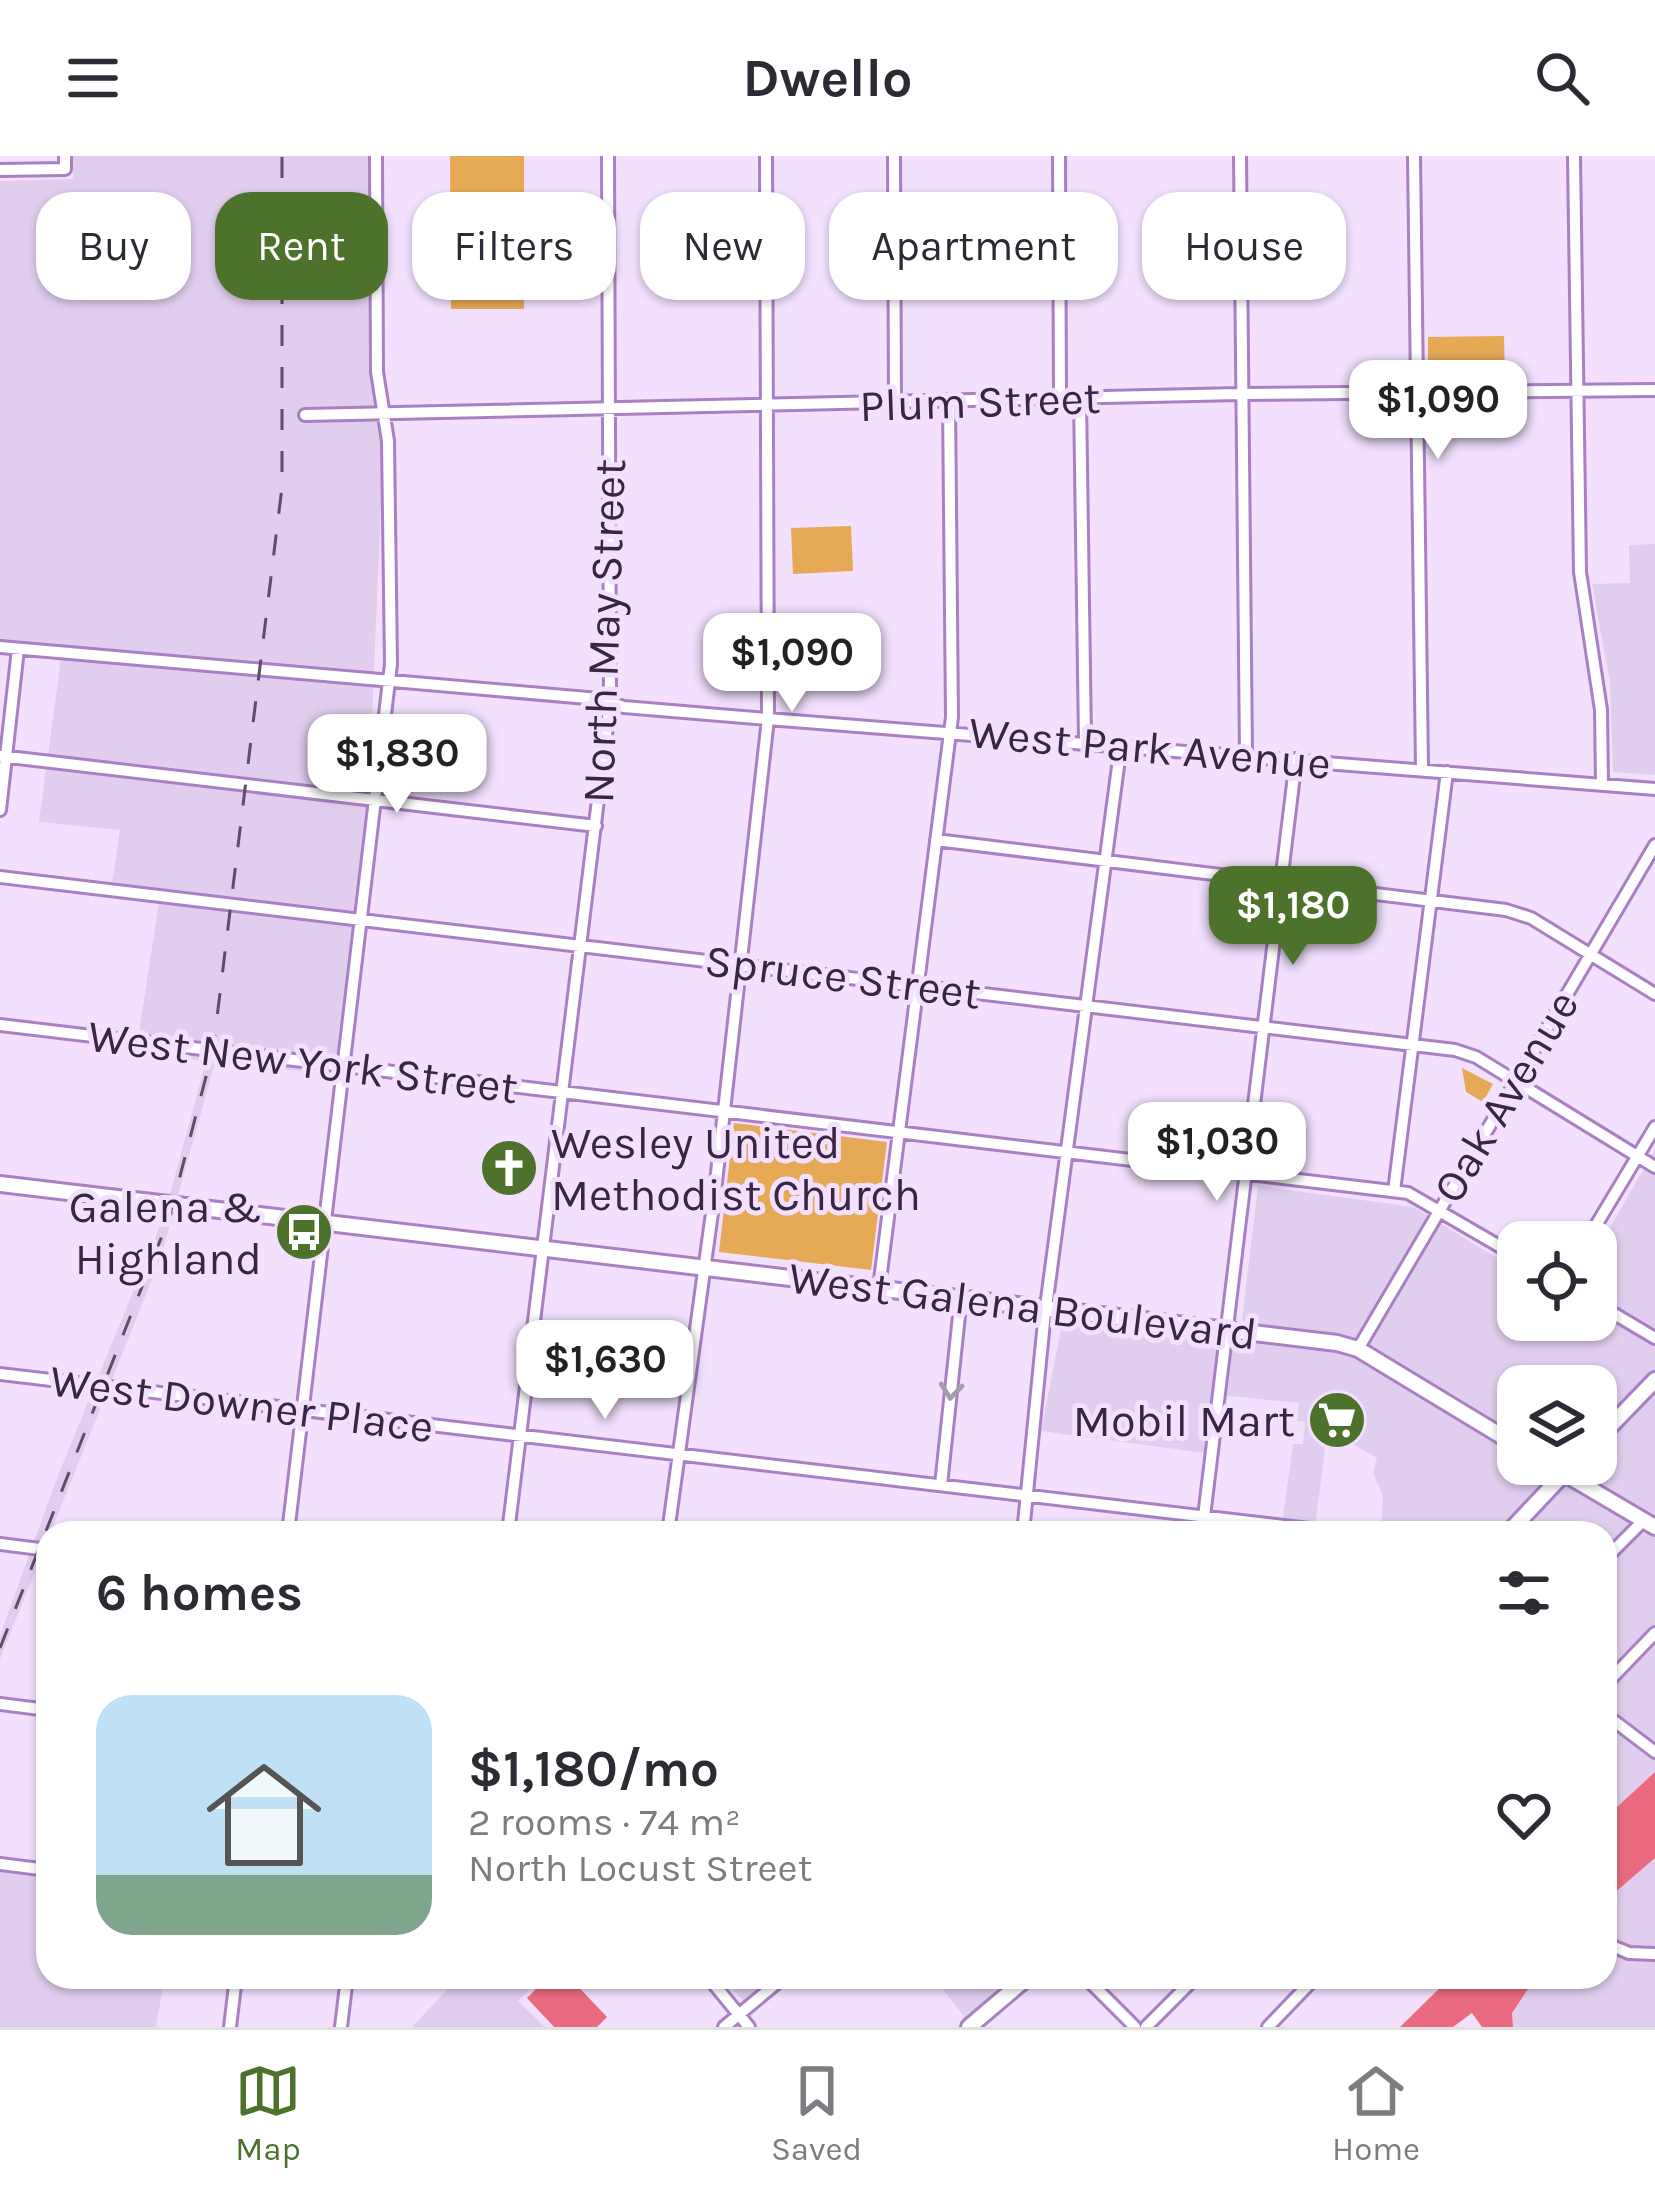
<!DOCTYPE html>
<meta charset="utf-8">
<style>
body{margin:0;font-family:Karla,sans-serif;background:#f7f7f7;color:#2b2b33;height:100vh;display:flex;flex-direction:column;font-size:45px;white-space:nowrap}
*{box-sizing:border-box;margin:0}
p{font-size:39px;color:#7c7c81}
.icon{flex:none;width:66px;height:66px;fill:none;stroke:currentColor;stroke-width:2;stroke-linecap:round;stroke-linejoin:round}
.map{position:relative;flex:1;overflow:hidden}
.sheet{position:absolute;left:36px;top:1365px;width:1581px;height:468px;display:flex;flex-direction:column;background:#fff;border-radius:36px;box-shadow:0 3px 9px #0004}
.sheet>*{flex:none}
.hud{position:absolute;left:36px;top:36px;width:1584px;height:108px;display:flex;gap:24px}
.tools{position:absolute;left:1497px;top:1065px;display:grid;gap:24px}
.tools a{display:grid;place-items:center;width:120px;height:120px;border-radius:24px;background:#fff;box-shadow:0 3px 9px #0004;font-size:60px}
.price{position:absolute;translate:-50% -102px;padding:0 27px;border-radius:24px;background:#fff;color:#222;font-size:39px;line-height:78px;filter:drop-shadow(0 3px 6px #0008)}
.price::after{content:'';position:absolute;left:50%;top:72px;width:36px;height:27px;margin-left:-18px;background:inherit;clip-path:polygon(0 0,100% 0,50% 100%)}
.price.on{background:#4d722b;color:#fff}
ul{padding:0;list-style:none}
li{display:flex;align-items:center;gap:36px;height:300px;padding:0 60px}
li+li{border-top:3px solid #e1e1e2}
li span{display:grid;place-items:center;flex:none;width:336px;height:240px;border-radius:36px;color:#555}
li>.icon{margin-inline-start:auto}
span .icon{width:144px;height:144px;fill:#fffc;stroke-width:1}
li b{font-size:51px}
h2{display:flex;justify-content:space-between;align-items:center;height:144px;padding:0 60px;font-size:51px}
.pill{padding:0 42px;border-radius:36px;background:#fff;box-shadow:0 3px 9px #0004;font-size:42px;line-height:108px}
.pill.on{background:#4d722b;color:#fff}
header{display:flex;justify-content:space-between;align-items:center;height:156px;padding:0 60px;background:#fff;font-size:54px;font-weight:700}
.tabs{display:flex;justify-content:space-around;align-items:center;height:168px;border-top:3px solid #e1e1e2;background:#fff;font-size:33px;color:#7c7c81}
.tabs a{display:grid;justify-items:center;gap:6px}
.tabs .on{color:#4d722b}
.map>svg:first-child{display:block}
.built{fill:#e1ceee;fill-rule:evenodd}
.green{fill:#e6a956}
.water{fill:#ea6b7f}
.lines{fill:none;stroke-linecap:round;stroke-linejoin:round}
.minor-casing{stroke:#aa7fc4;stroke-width:16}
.major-casing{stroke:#aa7fc4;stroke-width:20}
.minor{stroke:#fff;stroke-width:10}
.major{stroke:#fff;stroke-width:14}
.rail{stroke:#5f4d6a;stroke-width:3;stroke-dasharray:21 21;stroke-linecap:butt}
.oneway{stroke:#a59daa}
.labels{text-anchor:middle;stroke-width:10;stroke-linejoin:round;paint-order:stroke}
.street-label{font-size:45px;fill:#382643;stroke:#f2e0fe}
.poi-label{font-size:45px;fill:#382643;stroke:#f2e0fe;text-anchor:end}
</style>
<header><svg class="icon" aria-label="menu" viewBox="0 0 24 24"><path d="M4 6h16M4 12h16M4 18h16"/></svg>Dwello<svg class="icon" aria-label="search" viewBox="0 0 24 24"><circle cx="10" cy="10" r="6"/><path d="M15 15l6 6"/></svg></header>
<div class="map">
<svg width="1655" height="1871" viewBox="0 0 1655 1871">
<rect width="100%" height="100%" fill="#f2e0fe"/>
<path class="built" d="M73 0H375L384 279 368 654 337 919 215 906 161 1101 0 1503V1480L57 1322 165 1057 206 905 136 896 159 746 110 741 120 674 39 666 62 495 0 487V25L73 23Z
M1655 388V619L1613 616 1610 527 1592 428 1630 427 1629 389Z
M1655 994V1616L1605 1662V1377H1381L1383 1340 1373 1317 1377 1302 1340 1281 1325 1292 1315 1372 1282 1368 1293 1288H1303L1305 1266 1296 1265 1299 1247 1220 1239 1213 1298 1041 1275 1062 1169 1239 1190 1258 1030 1414 1051 1518 1115V1164H1596V1095ZM1518 1230H1596V1308H1518Z
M1655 1702V1871H1513L1512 1857 1536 1821H1605V1745Z
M0 1713 48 1719V1821H156L164 1825 156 1871H0Z
M459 1821H543L518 1845 545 1871H412Z
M722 1821H778L747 1849Z
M933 1821H1017L966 1863Z"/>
<path class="green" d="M450 0H524V153H451Z
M1504 180 1505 222H1428V181Z
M851 370 853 415 793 418 791 372Z
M1462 912 1493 928 1483 946 1466 936Z
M734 967 887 986 871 1114 719 1096Z"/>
<path class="water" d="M1655 1616V1702L1605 1745V1662Z
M548 1821H569L607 1861 597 1871H554L527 1842Z
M1451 1821H1536L1512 1857 1513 1871H1482L1472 1857 1453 1871H1400Z"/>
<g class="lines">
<g class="minor-casing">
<path id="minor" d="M894 0 895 248
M1059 0 1060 242
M1240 0 1246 598
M1414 0 1422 613
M1574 0 1580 416 1601 554 1602 628
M0 14 65 13V0
M1080 242 1085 584
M305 259 1239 238 1655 234
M0 491 599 543 624 551 768 563 1655 633
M0 600 596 670
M0 654 18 493
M936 684 1506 754 1531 762 1655 838
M0 721 1455 894 1476 901 1655 1011
M0 869 1408 1037 1518 1101
M1394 1035 1447 616
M1586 1086 1655 971
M879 1132 952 561 949 245
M1596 1147 1655 1182
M1358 1193 1655 689
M0 1218 1343 1377
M941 1329 961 1141
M288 1377 391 508 388 285 377 216 376 0
M508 1377 610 546 608 0
M668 1377 715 1035 768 563 766 0
M1023 1377 1044 1166 1121 588
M1202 1377 1296 603
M0 1388 48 1394
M1605 1403 1644 1364
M1605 1529 1655 1477
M0 1548 48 1554
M1605 1558 1655 1596
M0 1708 48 1714
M1605 1787 1629 1797 1655 1798
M708 1821 749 1871
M1000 1821 1012 1835
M1085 1821 1135 1871
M230 1871 236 1821
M341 1871 347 1821
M724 1871 784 1821
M1146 1871 1196 1821
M1268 1871 1316 1821"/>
</g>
<g class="major-casing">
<path id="major" d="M0 1028 1337 1187 1358 1193 1518 1290
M1596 1285 1655 1224
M1548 1308 1655 1371
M1508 1377 1573 1308
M969 1871 1028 1821"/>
</g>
<use href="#minor" class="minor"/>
<use href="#major" class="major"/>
<path class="rail" d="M0 1492 169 1062 213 894 282 331V0"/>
</g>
<defs><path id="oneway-chevron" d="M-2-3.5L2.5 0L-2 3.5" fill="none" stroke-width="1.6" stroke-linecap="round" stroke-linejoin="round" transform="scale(3)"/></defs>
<use class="oneway" href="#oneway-chevron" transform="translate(951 1235) rotate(96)"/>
<defs>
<g id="church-disc" transform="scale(3)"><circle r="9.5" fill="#4d722b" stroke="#f2e0fe"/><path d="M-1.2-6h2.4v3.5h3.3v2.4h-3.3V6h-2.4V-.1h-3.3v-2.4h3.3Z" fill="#fff"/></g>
<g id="bus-disc" transform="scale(3)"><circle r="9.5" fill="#4d722b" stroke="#f2e0fe"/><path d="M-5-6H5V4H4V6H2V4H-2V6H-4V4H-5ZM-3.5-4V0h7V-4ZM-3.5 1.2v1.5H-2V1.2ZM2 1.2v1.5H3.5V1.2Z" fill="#fff"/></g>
<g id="supermarket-disc" transform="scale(3)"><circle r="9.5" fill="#4d722b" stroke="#f2e0fe"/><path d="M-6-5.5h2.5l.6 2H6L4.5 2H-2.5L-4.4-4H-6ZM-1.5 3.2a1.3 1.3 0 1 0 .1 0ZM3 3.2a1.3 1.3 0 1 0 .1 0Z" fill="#fff"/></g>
</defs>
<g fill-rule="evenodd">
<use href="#church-disc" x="509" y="1012"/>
<use href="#bus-disc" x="304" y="1076"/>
<use href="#supermarket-disc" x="1337" y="1264"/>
</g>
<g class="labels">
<g class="street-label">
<text transform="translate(980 245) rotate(-2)" y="16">Plum Street</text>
<text transform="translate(603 475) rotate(-88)" y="16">North May Street</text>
<text transform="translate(1150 591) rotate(5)" y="16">West Park Avenue</text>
<text transform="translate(843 820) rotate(7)" y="16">Spruce Street</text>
<text transform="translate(303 905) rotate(7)" y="16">West New York Street</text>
<text transform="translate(1505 940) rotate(-59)" y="16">Oak Avenue</text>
<text transform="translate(1023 1149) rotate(7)" y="16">West Galena Boulevard</text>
<text transform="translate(242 1247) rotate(7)" y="16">West Downer Place</text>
</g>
<g class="poi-label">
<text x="551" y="1002" text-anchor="start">Wesley United<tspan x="551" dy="52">Methodist Church</tspan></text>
<text x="262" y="1066">Galena &amp;<tspan x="262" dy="52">Highland</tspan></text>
<text x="1295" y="1280">Mobil Mart</text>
</g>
</g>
</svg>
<div class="tools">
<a><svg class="icon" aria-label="locate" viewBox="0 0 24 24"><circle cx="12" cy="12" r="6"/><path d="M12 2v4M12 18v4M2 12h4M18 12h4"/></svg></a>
<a><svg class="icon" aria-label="layers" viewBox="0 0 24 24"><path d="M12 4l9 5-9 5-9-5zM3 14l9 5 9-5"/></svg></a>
</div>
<b class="price" style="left:1438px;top:306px">$1,090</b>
<b class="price" style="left:792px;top:559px">$1,090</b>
<b class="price" style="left:397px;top:660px">$1,830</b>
<b class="price on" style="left:1293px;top:812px">$1,180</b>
<b class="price" style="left:1217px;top:1048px">$1,030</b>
<b class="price" style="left:605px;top:1266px">$1,630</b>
<div class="hud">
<a class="pill">Buy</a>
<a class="pill on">Rent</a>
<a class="pill">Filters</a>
<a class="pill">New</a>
<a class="pill">Apartment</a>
<a class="pill">House</a>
</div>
<section class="sheet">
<h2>6 homes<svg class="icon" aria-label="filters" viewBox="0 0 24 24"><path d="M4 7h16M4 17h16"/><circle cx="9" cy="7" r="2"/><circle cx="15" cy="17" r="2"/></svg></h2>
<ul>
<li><span style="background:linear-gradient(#bfe0f5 75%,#7fa58c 0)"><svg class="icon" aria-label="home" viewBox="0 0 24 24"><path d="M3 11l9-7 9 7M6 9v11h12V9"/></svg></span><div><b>$1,180/mo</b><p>2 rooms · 74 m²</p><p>North Locust Street</p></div><svg class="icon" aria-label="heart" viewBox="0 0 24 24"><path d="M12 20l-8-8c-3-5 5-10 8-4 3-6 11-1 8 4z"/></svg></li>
</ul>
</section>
</div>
<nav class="tabs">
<a class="on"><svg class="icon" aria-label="map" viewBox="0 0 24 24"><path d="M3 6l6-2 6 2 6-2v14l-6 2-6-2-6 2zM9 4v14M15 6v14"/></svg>Map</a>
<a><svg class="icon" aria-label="saved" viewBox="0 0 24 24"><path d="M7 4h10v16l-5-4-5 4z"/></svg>Saved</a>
<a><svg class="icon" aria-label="home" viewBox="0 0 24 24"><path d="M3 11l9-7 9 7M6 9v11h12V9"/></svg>Home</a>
</nav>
